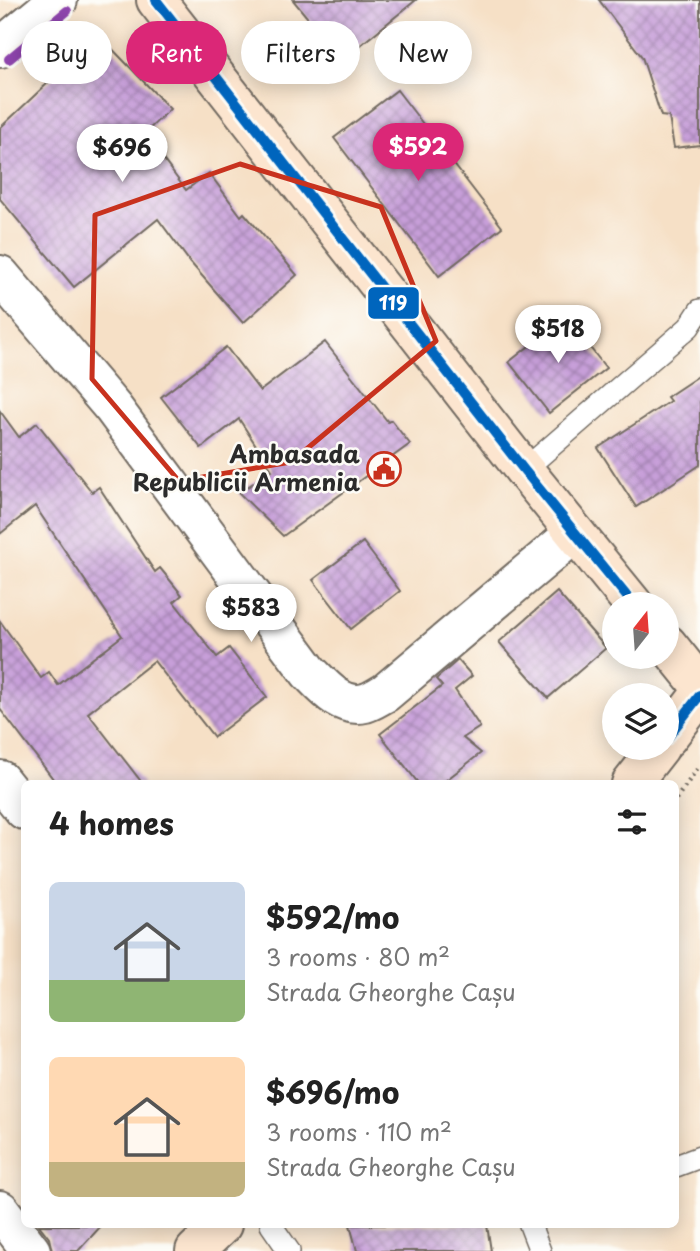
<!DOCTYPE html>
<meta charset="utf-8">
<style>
body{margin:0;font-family:"Playpen Sans",sans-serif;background:#f6f6f6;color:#222;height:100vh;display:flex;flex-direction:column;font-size:26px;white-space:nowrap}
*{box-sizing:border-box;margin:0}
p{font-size:23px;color:#767676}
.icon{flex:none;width:38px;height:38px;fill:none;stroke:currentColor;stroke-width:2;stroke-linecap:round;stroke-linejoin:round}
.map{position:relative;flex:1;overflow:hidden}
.side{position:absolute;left:21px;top:780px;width:658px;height:448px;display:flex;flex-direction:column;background:#fff;border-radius:10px;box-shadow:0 4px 18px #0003}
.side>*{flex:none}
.hud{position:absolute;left:21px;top:21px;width:658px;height:63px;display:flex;gap:14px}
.needle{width:46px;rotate:17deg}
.controls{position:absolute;left:602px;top:592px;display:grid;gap:14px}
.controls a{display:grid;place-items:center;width:77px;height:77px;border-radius:50%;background:#fff;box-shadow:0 4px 18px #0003;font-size:35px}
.price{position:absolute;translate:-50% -60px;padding:0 16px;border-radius:24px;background:#fff;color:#222;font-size:23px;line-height:46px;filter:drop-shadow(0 2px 4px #0008)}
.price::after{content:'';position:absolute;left:50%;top:42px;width:21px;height:16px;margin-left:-10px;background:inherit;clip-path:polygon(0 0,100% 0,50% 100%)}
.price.active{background:#db2777;color:#fff}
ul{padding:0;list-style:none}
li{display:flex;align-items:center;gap:21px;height:175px;padding:0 28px}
li span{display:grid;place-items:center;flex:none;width:196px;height:140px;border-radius:10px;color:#555}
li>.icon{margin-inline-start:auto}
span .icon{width:84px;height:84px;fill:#fffc;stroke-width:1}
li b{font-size:30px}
h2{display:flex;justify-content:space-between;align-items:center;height:84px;padding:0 28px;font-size:30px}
.pill{padding:0 24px;border-radius:32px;background:#fff;box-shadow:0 4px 18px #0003;font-size:24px;line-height:63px}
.pill.active{background:#db2777;color:#fff}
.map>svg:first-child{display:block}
.building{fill:url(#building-cross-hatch)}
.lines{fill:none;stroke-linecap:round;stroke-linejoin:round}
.lane-casing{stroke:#726a61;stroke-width:24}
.street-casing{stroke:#726a61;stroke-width:42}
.secondary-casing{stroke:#726a61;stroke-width:42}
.path{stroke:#726a61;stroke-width:4.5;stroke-dasharray:2 5;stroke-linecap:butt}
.lane{stroke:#fff;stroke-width:21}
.street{stroke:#fff;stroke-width:38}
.secondary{stroke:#fce5cf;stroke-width:38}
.bus-1-casing{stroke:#fdfcf7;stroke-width:16}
.bus-2-casing{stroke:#fdfcf7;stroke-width:16}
.bus-1{stroke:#0065bd;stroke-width:10}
.bus-2{stroke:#8e44ad;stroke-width:10}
.marked{fill:none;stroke:#c8321e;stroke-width:5;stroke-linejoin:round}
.labels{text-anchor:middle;stroke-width:5;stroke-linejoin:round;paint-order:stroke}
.poi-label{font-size:24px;font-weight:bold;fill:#2b2b2b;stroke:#fdfcf7;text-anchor:end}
.line-badge{stroke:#fdfcf7;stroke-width:2.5}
.badge-label{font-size:19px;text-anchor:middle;font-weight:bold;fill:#fff}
</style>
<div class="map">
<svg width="700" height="1251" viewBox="0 0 700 1251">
<defs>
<pattern id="building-cross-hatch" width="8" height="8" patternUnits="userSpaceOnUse" patternTransform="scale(1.75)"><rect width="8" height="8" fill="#c79fd9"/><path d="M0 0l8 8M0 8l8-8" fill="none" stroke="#a282b0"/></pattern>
</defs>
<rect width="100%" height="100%" fill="#fdfcf7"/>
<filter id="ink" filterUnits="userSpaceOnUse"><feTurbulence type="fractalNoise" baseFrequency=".0143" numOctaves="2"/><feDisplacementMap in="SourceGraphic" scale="14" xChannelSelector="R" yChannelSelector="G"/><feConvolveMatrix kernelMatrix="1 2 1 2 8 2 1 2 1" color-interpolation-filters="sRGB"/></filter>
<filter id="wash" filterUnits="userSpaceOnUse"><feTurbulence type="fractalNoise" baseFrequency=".00686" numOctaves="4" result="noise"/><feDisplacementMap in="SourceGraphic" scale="28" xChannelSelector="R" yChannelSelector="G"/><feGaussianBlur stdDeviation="1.57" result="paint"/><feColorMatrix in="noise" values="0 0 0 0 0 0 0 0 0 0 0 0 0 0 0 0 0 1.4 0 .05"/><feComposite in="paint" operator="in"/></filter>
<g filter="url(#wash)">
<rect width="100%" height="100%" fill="#f6e0c6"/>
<g id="blocks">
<path class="building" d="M293 0H416L342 60Z
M599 0H700V145L674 148 669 117 661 116 642 57Z
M99 35 170 109 144 134 186 190 209 173 241 216 244 213 297 275 243 323 190 262 158 219 74 287 0 199V128Z
M397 90 502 227 439 276 334 138Z
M566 317 606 368 549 413 509 362Z
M325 342 388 422 391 420 410 444 283 536 239 493 272 470 239 419 201 448 161 397 226 347 260 391Z
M700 375V465L636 507 598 448 670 401 667 397Z
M0 411 19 437 37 423 92 492 99 487 155 572 160 568 182 595 174 602 217 657 229 648 267 697 214 737 154 661 88 713 143 784H57L0 709V621L41 678 49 672 58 685 122 636 35 506 0 534Z
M363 542 400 591 351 629 313 580Z
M557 592 606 648 548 698 499 642Z
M458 660 472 676 455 690 480 727 463 738 481 753 441 784H419L380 734 442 686 436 679Z
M39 1225H102L78 1251H52L49 1238Z
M350 1225H487L491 1251H357Z"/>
</g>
</g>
<g filter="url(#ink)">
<use href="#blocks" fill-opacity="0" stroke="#726a61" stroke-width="2"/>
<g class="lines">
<g class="lane-casing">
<path id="lane" d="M524 470 689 327 700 310
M676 1166 700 1157
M271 1225 289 1251
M530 1225 540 1251"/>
</g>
<g class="street-casing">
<path id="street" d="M0 48 58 0
M0 275 113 408 309 672C323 686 341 709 365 703 372 701 379 696 385 693L575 533
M0 780 24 810
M0 1210 31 1251"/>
</g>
<g class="secondary-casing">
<path id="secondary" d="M156 0 524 470 633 604
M667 644 700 685
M667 738 700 695
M631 784 660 747
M195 1251 222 1225"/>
</g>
<path class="path" d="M676 799 700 765"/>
<use href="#lane" class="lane"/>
<use href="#street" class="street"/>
<use href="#secondary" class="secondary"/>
<g class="bus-1-casing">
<path id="bus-1" d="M156 0 524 470 633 604
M667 738 700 695"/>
</g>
<g class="bus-2-casing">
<path id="bus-2" d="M9 59 67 11"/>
</g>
<use href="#bus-1" class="bus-1"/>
<use href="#bus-2" class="bus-2"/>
</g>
</g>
<path class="marked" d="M240 164 381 207 436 341 291 462 179 481 92 379 95 215Z"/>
<defs>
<g id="civic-ring" transform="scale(1.75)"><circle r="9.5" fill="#fdfcf7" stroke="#c8321e" stroke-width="1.5"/><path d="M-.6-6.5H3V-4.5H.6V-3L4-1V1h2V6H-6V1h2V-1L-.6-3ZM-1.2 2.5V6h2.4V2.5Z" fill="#c8321e"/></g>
</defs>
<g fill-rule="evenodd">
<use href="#civic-ring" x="384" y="469"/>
</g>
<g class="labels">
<g class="poi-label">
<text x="360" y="463">Ambasada<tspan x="360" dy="28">Republicii Armenia</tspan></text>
</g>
</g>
<rect class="line-badge" x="367" y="286" width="53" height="34" rx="7" fill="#0065bd"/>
<g class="badge-label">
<text x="393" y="310">119</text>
</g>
</svg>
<div class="controls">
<a><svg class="needle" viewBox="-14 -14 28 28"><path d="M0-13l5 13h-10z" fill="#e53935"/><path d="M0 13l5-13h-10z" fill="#767676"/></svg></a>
<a><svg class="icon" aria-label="layers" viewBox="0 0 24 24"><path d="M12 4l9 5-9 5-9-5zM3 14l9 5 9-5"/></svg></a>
</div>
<b class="price active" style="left:418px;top:183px">$592</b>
<b class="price" style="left:122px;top:184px">$696</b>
<b class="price" style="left:558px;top:365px">$518</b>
<b class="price" style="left:251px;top:644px">$583</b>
<div class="hud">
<a class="pill">Buy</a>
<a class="pill active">Rent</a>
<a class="pill">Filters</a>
<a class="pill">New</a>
</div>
<section class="side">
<h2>4 homes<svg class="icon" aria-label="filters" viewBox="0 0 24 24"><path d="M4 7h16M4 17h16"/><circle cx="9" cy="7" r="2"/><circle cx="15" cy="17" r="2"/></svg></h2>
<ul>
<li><span style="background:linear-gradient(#c9d6e8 70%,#8fb573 0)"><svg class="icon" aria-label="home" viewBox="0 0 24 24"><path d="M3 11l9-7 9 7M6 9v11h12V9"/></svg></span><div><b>$592/mo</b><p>3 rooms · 80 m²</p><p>Strada Gheorghe Cașu</p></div></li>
<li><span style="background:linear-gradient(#ffd9b3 75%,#c2b280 0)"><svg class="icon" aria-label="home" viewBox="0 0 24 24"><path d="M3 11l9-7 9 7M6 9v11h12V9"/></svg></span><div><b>$696/mo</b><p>3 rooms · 110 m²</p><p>Strada Gheorghe Cașu</p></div></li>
</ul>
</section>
</div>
